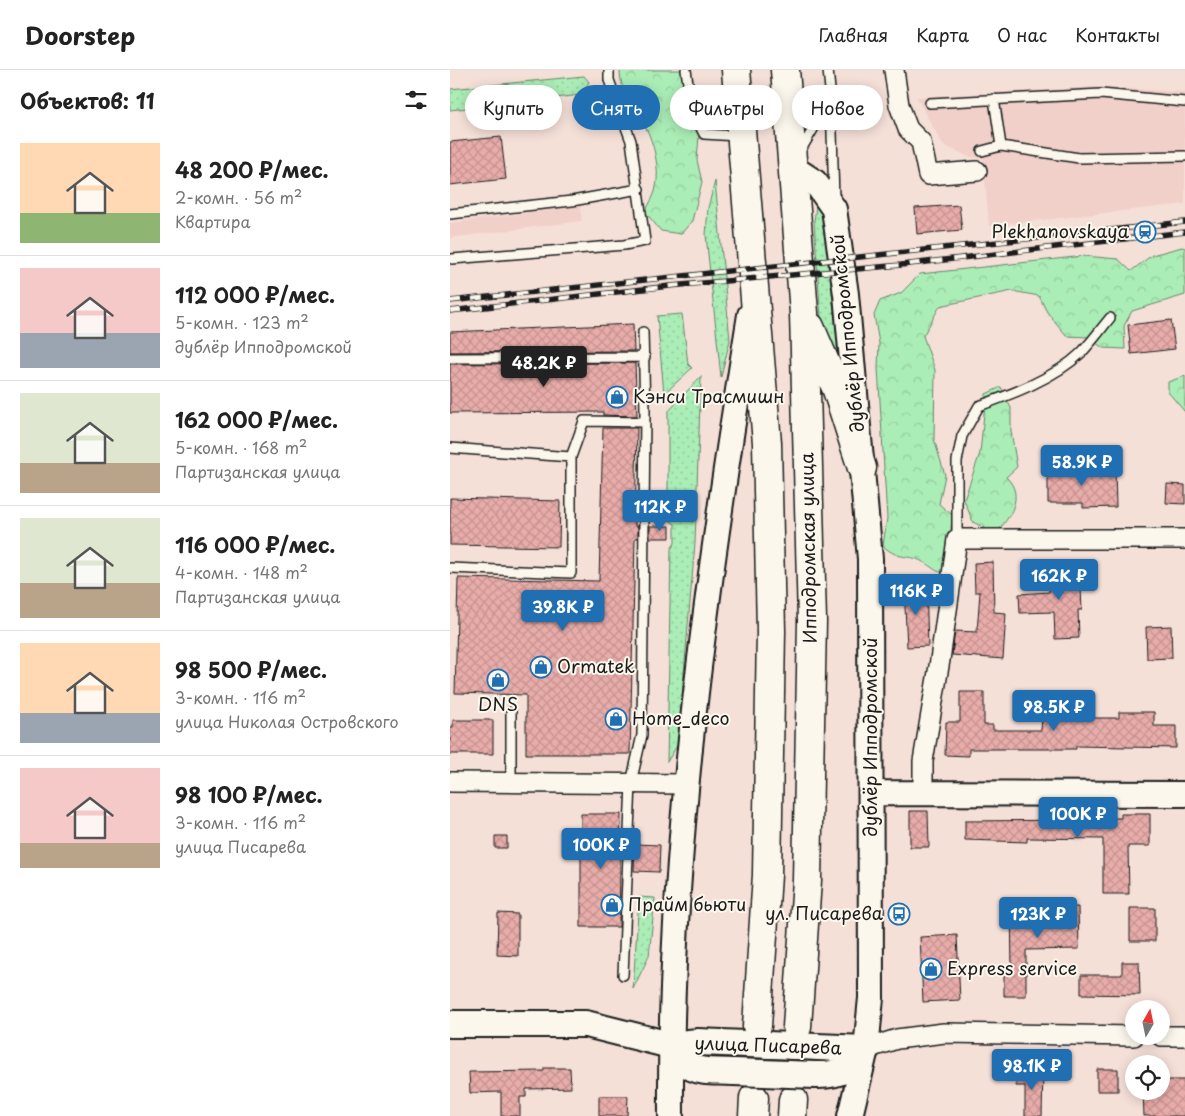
<!DOCTYPE html>
<html lang="ru">
<meta charset="utf-8">
<style>
body{margin:0;font-family:"Playpen Sans",sans-serif;background:#f2f2f2;color:#222;height:100vh;display:flex;flex-direction:column;font-size:19px;white-space:nowrap}
*{box-sizing:border-box;margin:0}
p{font-size:16px;color:#767676}
.icon{flex:none;width:28px;height:28px;fill:none;stroke:currentColor;stroke-width:2;stroke-linecap:round;stroke-linejoin:round}
.map{position:relative;flex:1;overflow:hidden}
.panel{display:flex;flex-direction:column;background:#fff;width:450px}
.panel>*{flex:none}
.banner{position:absolute;left:15px;top:15px;width:475px;height:45px;display:flex;gap:10px}
.needle{width:32px;rotate:9deg}
.buttons{position:absolute;left:675px;top:930px;display:grid;gap:10px}
.buttons a{display:grid;place-items:center;width:45px;height:45px;border-radius:50%;background:#fff;box-shadow:0 2px 12px #0003;font-size:25px}
.price{position:absolute;translate:-50% -42px;padding:0 11px;border-radius:5px;background:#1f6fb2;color:#fff;font-size:16px;line-height:32px;filter:drop-shadow(0 1px 2px #0008)}
.price::after{content:'';position:absolute;left:50%;top:30px;width:15px;height:11px;margin-left:-8px;background:inherit;clip-path:polygon(0 0,100% 0,50% 100%)}
.price.selected{background:#222;color:#fff}
ul{padding:0;list-style:none}
li{display:flex;align-items:center;gap:15px;height:125px;padding:0 20px}
li+li{border-top:1px solid #e0e0e0}
li span{display:grid;place-items:center;flex:none;width:140px;height:100px;border-radius:0px;color:#555}
li>.icon{margin-inline-start:auto}
span .icon{width:60px;height:60px;fill:#fffc;stroke-width:1}
li b{font-size:21px}
h2{display:flex;justify-content:space-between;align-items:center;height:60px;padding:0 20px;font-size:21px}
.tag{padding:0 18px;border-radius:22px;background:#fff;box-shadow:0 2px 12px #0003;font-size:18px;line-height:45px}
.tag.selected{background:#1f6fb2;color:#fff}
header{display:flex;align-items:center;gap:30px;box-sizing:border-box;height:70px;padding:0 25px;background:#fff;border-bottom:1px solid #e0e0e0}
header strong{font-size:24px}
nav{display:flex;gap:28px;margin-inline-start:auto;font-size:18px}
main{display:flex;flex:1;min-height:0}
.map>svg:first-child{display:block}
.built{fill:#f1d0ca}
.grass{fill:url(#grass-dots);stroke:#648469}
.forest{fill:url(#forest-crowns);stroke:#648469}
.building{fill:url(#building-cross-hatch);stroke:#1c1c1c}
.lines{fill:none;stroke-linecap:round;stroke-linejoin:round}
.service-casing{stroke:#1c1c1c;stroke-width:12}
.minor-casing{stroke:#1c1c1c;stroke-width:22}
.tertiary-casing{stroke:#1c1c1c;stroke-width:28}
.secondary-casing{stroke:#1c1c1c;stroke-width:30}
.trunk-casing{stroke:#1c1c1c;stroke-width:31}
.service{stroke:#fbf7ec;stroke-width:9}
.minor{stroke:#fbf7ec;stroke-width:19}
.tertiary{stroke:#fbf7ec;stroke-width:24}
.secondary{stroke:#fbf7ec;stroke-width:26}
.trunk{stroke:#fbf7ec;stroke-width:28}
.rail-casing{stroke:#1c1c1c;stroke-width:5.5}
.rail{stroke:#fbf7ec;stroke-width:4;stroke-dasharray:11;stroke-linecap:butt}
.secondary-bridge-casing{stroke:#1c1c1c;stroke-width:30;stroke-linecap:butt}
.secondary-bridge{stroke:#fbf7ec;stroke-width:26}
.labels{text-anchor:middle;stroke-width:4;stroke-linejoin:round;paint-order:stroke}
.poi-label{font-size:18px;fill:#1c1c1c;stroke:#fbf7ec;text-anchor:start}
.street-label{font-size:18px;fill:#1c1c1c;stroke:#fbf7ec}
</style>
<header>
<strong>Doorstep</strong>
<nav><a>Главная</a><a>Карта</a><a>О нас</a><a>Контакты</a></nav>
</header>
<main>
<section class="panel">
<h2>Объектов: 11<svg class="icon" aria-label="filters" viewBox="0 0 24 24"><path d="M4 7h16M4 17h16"/><circle cx="9" cy="7" r="2"/><circle cx="15" cy="17" r="2"/></svg></h2>
<ul>
<li><span style="background:linear-gradient(#ffd9b3 70%,#8fb573 0)"><svg class="icon" aria-label="home" viewBox="0 0 24 24"><path d="M3 11l9-7 9 7M6 9v11h12V9"/></svg></span><div><b>48 200 ₽/мес.</b><p>2-комн. · 56 m²</p><p>Квартира</p></div></li>
<li><span style="background:linear-gradient(#f6c9c9 65%,#9aa5b1 0)"><svg class="icon" aria-label="home" viewBox="0 0 24 24"><path d="M3 11l9-7 9 7M6 9v11h12V9"/></svg></span><div><b>112 000 ₽/мес.</b><p>5-комн. · 123 m²</p><p>дублёр Ипподромской</p></div></li>
<li><span style="background:linear-gradient(#dfe7d0 70%,#b9a48a 0)"><svg class="icon" aria-label="home" viewBox="0 0 24 24"><path d="M3 11l9-7 9 7M6 9v11h12V9"/></svg></span><div><b>162 000 ₽/мес.</b><p>5-комн. · 168 m²</p><p>Партизанская улица</p></div></li>
<li><span style="background:linear-gradient(#dfe7d0 65%,#b9a48a 0)"><svg class="icon" aria-label="home" viewBox="0 0 24 24"><path d="M3 11l9-7 9 7M6 9v11h12V9"/></svg></span><div><b>116 000 ₽/мес.</b><p>4-комн. · 148 m²</p><p>Партизанская улица</p></div></li>
<li><span style="background:linear-gradient(#ffd9b3 70%,#9aa5b1 0)"><svg class="icon" aria-label="home" viewBox="0 0 24 24"><path d="M3 11l9-7 9 7M6 9v11h12V9"/></svg></span><div><b>98 500 ₽/мес.</b><p>3-комн. · 116 m²</p><p>улица Николая Островского</p></div></li>
<li><span style="background:linear-gradient(#f6c9c9 75%,#b9a48a 0)"><svg class="icon" aria-label="home" viewBox="0 0 24 24"><path d="M3 11l9-7 9 7M6 9v11h12V9"/></svg></span><div><b>98 100 ₽/мес.</b><p>3-комн. · 116 m²</p><p>улица Писарева</p></div></li>
</ul>
</section>
<div class="map">
<svg width="735" height="1046" viewBox="0 0 735 1046">
<defs>
<pattern id="grass-dots" width="8" height="8" patternUnits="userSpaceOnUse" patternTransform="scale(1.25)"><rect width="8" height="8" fill="#abedb6"/><path d="M2 2h.1M6 6h.1" fill="none" stroke="#93cb9c" stroke-width="1.8" stroke-linecap="round"/></pattern>
<pattern id="forest-crowns" width="20" height="18" patternUnits="userSpaceOnUse" patternTransform="scale(1.25)"><rect width="20" height="18" fill="#abedb6"/><path d="M2 6a3 3 0 1 1 6 0M12 15a3 3 0 1 1 6 0" fill="none" stroke="#93cb9c"/></pattern>
<pattern id="building-cross-hatch" width="8" height="8" patternUnits="userSpaceOnUse" patternTransform="scale(1.25)"><rect width="8" height="8" fill="#e8aca9"/><path d="M0 0l8 8M0 8l8-8" fill="none" stroke="#c69391"/></pattern>
</defs>
<rect width="100%" height="100%" fill="#f5e0d8"/>
<filter id="ink" filterUnits="userSpaceOnUse"><feTurbulence type="fractalNoise" baseFrequency=".02" numOctaves="2"/><feDisplacementMap in="SourceGraphic" scale="10" xChannelSelector="R" yChannelSelector="G"/><feConvolveMatrix kernelMatrix="1 2 1 2 8 2 1 2 1" color-interpolation-filters="sRGB"/></filter>
<g filter="url(#ink)">
<path class="built" d="M648 17 735 22V134L539 156 533 88 519 87 493 75 466 27Z
M130 136 132 151 0 168V153Z"/>
<path class="grass" d="M134 6 139 12 131 25 0 40V19Z
M265 111 280 270 271 307 256 165 258 138Z
M367 128 375 155 389 289 371 249 364 151Z
M232 244 238 294 242 298 214 324 207 246Z
M251 306 245 473 228 674 217 692 221 479 225 473V454L218 449V342Z
M189 827 205 828 199 886 183 919Z"/>
<path class="forest" d="M170 0H239L233 27 249 66 247 90 252 112 242 151 231 164 211 161 195 142C199 134 205 125 206 117 210 98 204 73 195 56 184 37 170 23 170 0Z
M732 177 735 178V225L682 241 674 256 675 279 653 278 638 267 617 266 597 242 589 226 562 221 490 236 473 266 485 300 484 369 495 405 489 434 502 445 498 503C483 502 485 498 473 492 458 483 452 492 433 476L437 448 428 298 429 273 424 245 430 231 451 223 470 204 634 186 668 189 681 201 702 185Z
M735 306V342L718 322V312Z
M551 317 561 338V361L567 397 556 407C576 426 559 449 545 464L523 452 514 430 530 383 536 324Z"/>
<path class="building" d="M51 67 56 109 0 115V72Z
M509 135 512 160 467 164 465 138Z
M721 250 725 279 681 284 678 255Z
M183 254 184 281 0 282V262Z
M185 293 187 346 153 345V342L0 343V294Z
M153 358H187L185 456H188V468H185L180 684H76V625L5 623 8 508 149 511Z
M598 396H618V400L665 399 666 437 633 438V433H598Z
M717 414 735 415V434L716 433Z
M0 428 110 431 109 477 0 475Z
M200 456H220V468H200Z
M543 492 544 542 556 543 553 589 502 585 505 561 527 562 530 522H525L524 493Z
M630 496 632 540H628L629 568 605 569 604 542 570 543 569 524 599 522 598 498Z
M476 516 478 576 457 577 454 517Z
M721 556 722 588 697 589 696 557Z
M510 622H534V655H543V660H591L592 648H669V642H704V656H726V678L626 676V679H519V686L495 685 496 652H510Z
M3 650H43V684H0V657H3Z
M460 741H478L479 777H460Z
M131 744H171L169 857H131Z
M671 744H700V776H678L679 824H653V769L577 768V772L515 770V751L630 750V748H671Z
M45 766H57V778H45Z
M185 774 210 775 209 802 184 801Z
M628 837 629 879 576 880V926H554V899H562L561 838Z
M680 838H705V871H680Z
M48 843 68 844V886L47 885Z
M507 865 510 930 473 932 470 867Z
M672 892H689L690 925 631 924V905H672Z
M94 998H120L121 1018 76 1019V1027H70V1046H51V1022L20 1023 19 1002 94 1001Z
M647 999H668V1021H647Z
M566 1001H593L592 1046H575V1016H566Z
M711 1010H734L735 1046H694L693 1021H711Z
M149 1026H178L177 1046H149Z"/>
<g class="lines">
<g class="service-casing">
<path id="service" d="M236 0 242 40 254 64 288 66
M381 29 384 129
M544 29 551 76
M480 33 651 24 735 32
M532 81 551 76 629 88 735 86
M349 83 381 29 378 0
M0 144 122 131 189 119
M2 189 174 175 195 171 181 71 159 10V0
M0 288 195 287
M0 378 121 387V503L0 498
M121 387 134 351 195 352
M507 469V391L512 366 529 336C562 324 605 308 631 283 641 273 651 259 660 248
M61 642V712
M173 905 181 713 192 665 195 341 193 262"/>
</g>
<g class="minor-casing">
<path id="minor" d="M444 0 449 35 458 59 471 72 478 105 527 101
M0 712 236 714
M473 721V691L490 590 507 469H735
M711 966H735
M416 979 447 969 494 963 684 966"/>
</g>
<g class="tertiary-casing">
<path id="tertiary" d="M342 97 365 112 384 139 396 224 420 489 421 928 416 979 400 1046
M421 723 735 724
M221 1046C219 777 257 510 300 245"/>
</g>
<g class="secondary-casing">
<path id="secondary" d="M0 954H136L220 975 248 972 416 979
M220 975C241 1006 250 1000 284 1002
M365 1005C391 1006 400 998 416 979"/>
</g>
<g class="trunk-casing">
<path id="trunk" d="M286 0 317 373 321 561 317 805 307 956
M335 0 354 243 362 551 357 810 347 957
M360 257 387 320 412 398
M303 1046 304 1028
M342 1046 343 1030"/>
</g>
<use href="#service" class="service"/>
<use href="#minor" class="minor"/>
<use href="#tertiary" class="tertiary"/>
<use href="#secondary" class="secondary"/>
<use href="#trunk" class="trunk"/>
<g class="rail-casing">
<path id="rail" d="M0 231 735 152
M0 241 220 216 451 195 735 162"/>
</g>
<use href="#rail" class="rail"/>
<g class="secondary-bridge-casing">
<path id="secondary-bridge" d="M284 1002 365 1005"/>
</g>
<use href="#secondary-bridge" class="secondary-bridge"/>
</g>
</g>
<defs>
<g id="station-ring" transform="scale(1.125)"><circle r="9.5" fill="#fbf7ec" stroke="#1f6fb2" stroke-width="1.5"/><path d="M-3-6H3Q5-6 5-4V2Q5 4 3 4L4.5 6H3L1.5 4h-3L-3 6H-4.5L-3 4Q-5 4-5 2V-4Q-5-6-3-6ZM-3.5-4v3h7v-3ZM-3.5 1v1.5H-2V1ZM2 1v1.5H3.5V1Z" fill="#1f6fb2"/></g>
<g id="shop-ring" transform="scale(1.125)"><circle r="9.5" fill="#fbf7ec" stroke="#1f6fb2" stroke-width="1.5"/><path d="M-5-2.5h2.3a2.7 3.5 0 0 1 5.4 0H5L5.5 6h-11ZM-1.5-2.5h3a1.5 2.3 0 0 0-3 0Z" fill="#1f6fb2"/></g>
<g id="bus-ring" transform="scale(1.125)"><circle r="9.5" fill="#fbf7ec" stroke="#1f6fb2" stroke-width="1.5"/><path d="M-5-6H5V4H4V6H2V4H-2V6H-4V4H-5ZM-3.5-4V0h7V-4ZM-3.5 1.2v1.5H-2V1.2ZM2 1.2v1.5H3.5V1.2Z" fill="#1f6fb2"/></g>
</defs>
<g fill-rule="evenodd">
<use href="#station-ring" x="695" y="162"/>
<use href="#shop-ring" x="167" y="327"/>
<use href="#shop-ring" x="91" y="597"/>
<use href="#shop-ring" x="48" y="610"/>
<use href="#shop-ring" x="166" y="649"/>
<use href="#shop-ring" x="162" y="835"/>
<use href="#bus-ring" x="449" y="844"/>
<use href="#shop-ring" x="481" y="899"/>
</g>
<g class="labels">
<g class="poi-label">
<text x="679" y="168" text-anchor="end">Plekhanovskaya</text>
<text x="183" y="333">Кэнси Трасмишн</text>
<text x="107" y="603">Ormatek</text>
<text x="48" y="641" text-anchor="middle">DNS</text>
<text x="182" y="655">Home_deco</text>
<text x="178" y="841">Прайм бьюти</text>
<text x="433" y="850" text-anchor="end">ул. Писарева</text>
<text x="497" y="905">Express service</text>
</g>
<g class="street-label">
<text transform="translate(398 263) rotate(-96)" y="6">дублёр Ипподромской</text>
<text transform="translate(359 478) rotate(-91)" y="6">Ипподромская улица</text>
<text transform="translate(421 667) rotate(-90)" y="6">дублёр Ипподромской</text>
<text transform="translate(318 976) rotate(2)" y="6">улица Писарева</text>
</g>
</g>
</svg>
<div class="buttons">
<a><svg class="needle" viewBox="-14 -14 28 28"><path d="M0-13l5 13h-10z" fill="#e53935"/><path d="M0 13l5-13h-10z" fill="#767676"/></svg></a>
<a><svg class="icon" aria-label="locate" viewBox="0 0 24 24"><circle cx="12" cy="12" r="6"/><path d="M12 2v4M12 18v4M2 12h4M18 12h4"/></svg></a>
</div>
<b class="price selected" style="left:94px;top:318px">48.2K ₽</b>
<b class="price" style="left:632px;top:417px">58.9K ₽</b>
<b class="price" style="left:210px;top:462px">112K ₽</b>
<b class="price" style="left:609px;top:531px">162K ₽</b>
<b class="price" style="left:466px;top:546px">116K ₽</b>
<b class="price" style="left:113px;top:562px">39.8K ₽</b>
<b class="price" style="left:604px;top:662px">98.5K ₽</b>
<b class="price" style="left:628px;top:769px">100K ₽</b>
<b class="price" style="left:151px;top:800px">100K ₽</b>
<b class="price" style="left:588px;top:869px">123K ₽</b>
<b class="price" style="left:582px;top:1021px">98.1K ₽</b>
<div class="banner">
<a class="tag">Купить</a>
<a class="tag selected">Снять</a>
<a class="tag">Фильтры</a>
<a class="tag">Новое</a>
</div>
</div>
</main>
